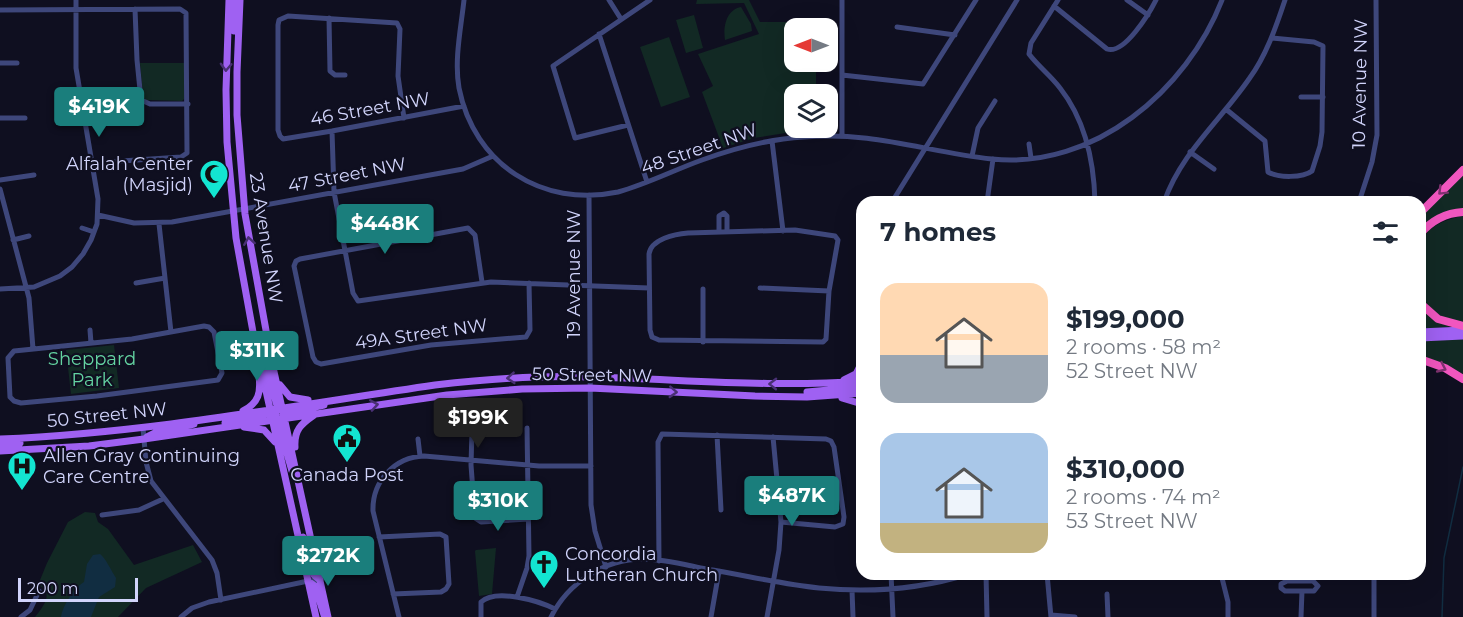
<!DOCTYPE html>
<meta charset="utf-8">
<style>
body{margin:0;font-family:Montserrat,sans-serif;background:#f6f6f7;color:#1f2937;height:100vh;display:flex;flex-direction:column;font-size:22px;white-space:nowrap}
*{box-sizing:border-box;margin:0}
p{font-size:20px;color:#747a83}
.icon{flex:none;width:33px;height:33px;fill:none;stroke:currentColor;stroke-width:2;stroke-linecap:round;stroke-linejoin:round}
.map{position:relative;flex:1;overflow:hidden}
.sheet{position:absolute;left:856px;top:196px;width:570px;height:384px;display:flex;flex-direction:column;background:#fff;border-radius:18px;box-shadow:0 6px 24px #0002}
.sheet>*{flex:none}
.needle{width:39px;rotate:270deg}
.fabs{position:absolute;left:784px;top:18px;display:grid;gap:12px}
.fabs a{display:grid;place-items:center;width:54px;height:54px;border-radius:12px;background:#fff;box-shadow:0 6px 24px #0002;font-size:30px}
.scale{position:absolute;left:18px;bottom:15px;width:120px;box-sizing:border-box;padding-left:6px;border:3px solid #d1d4fb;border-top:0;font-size:16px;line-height:21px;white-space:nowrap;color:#d1d4fb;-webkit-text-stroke:4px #0f0f20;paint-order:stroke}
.price{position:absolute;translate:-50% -51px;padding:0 14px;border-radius:6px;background:#1a7e7c;color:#fff;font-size:20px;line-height:39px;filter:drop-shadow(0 2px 3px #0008)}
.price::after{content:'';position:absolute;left:50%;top:36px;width:18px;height:14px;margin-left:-9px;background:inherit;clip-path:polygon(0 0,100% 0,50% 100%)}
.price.selected{background:#222;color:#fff}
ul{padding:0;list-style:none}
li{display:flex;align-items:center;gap:18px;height:150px;padding:0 24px}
li span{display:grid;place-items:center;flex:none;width:168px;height:120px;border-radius:18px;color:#555}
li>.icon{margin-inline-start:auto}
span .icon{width:72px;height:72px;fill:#fffc;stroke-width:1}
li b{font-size:26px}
h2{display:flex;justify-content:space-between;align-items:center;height:72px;padding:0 24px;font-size:26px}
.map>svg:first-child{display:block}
.green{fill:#122924}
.water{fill:#112d41}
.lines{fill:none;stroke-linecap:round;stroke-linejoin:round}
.stream{stroke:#112d41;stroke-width:1.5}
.minor{stroke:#3e477b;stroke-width:5}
.major{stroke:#9f61f2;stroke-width:7}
.highway{stroke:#f156bf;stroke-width:8}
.oneway{stroke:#493074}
.oneway2{stroke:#803270}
.labels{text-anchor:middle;stroke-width:4.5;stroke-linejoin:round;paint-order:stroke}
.street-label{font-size:18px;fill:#d1d4fb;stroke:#0f0f20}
.poi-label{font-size:18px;fill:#d1d4fb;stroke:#0f0f20;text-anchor:start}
.park-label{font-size:18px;fill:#64d4a2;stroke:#0f0f20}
</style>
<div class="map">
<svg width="1463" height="617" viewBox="0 0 1463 617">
<rect width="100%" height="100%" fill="#0f0f20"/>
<path class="green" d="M697 0H749L760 22H814L815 28H795V62H816V94H795V128H817L754 138 723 148 702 92 713 86 698 54 759 34 744 3 696 4Z
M741 7 751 24 752 31 725 40C723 27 726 10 741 7Z
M694 15 703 48 686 53 676 20Z
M669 37 690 97 661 107 640 47Z
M140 63H184V99L182 101 145 100 143 96Z
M1463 174V211L1421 232 1420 215Z
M1463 216V324C1449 321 1426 313 1421 297 1418 289 1421 251 1421 240 1431 225 1446 219 1463 216Z
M1421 308 1448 325 1449 327 1421 329Z
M1463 338V376L1421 356 1420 341Z
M114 345 119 388 71 394 66 350Z
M85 512 95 513 98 522 108 529 134 565 193 545 202 562 146 588 118 617H35C43 607 55 592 38 585L47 563 68 522Z
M496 548 492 594 479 596 475 551 476 550Z"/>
<path class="water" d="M100 554C105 557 112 572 116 578L115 587 99 597 91 617H61C63 605 74 588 84 582L87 564 93 555Z"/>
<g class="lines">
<path class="stream" d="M1442 617 1444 558 1463 467"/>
<path class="minor" d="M464 0C461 28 454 60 459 88 474 164 542 208 618 192 647 184 674 170 702 160 735 148 769 139 804 137 873 131 926 152 992 159 1094 170 1187 90 1222 0
M609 0 621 19
M1058 0 1031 43 1029 54C1038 66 1051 76 1060 88 1086 121 1094 162 1095 202
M1127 0 1148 15
M1054 6 1107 49C1124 55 1149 14 1156 0
M135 9 137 60 141 100 150 104H188
M0 10 180 9 186 13 187 153 181 157 92 163
M329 18 330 71 335 75H345
M897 27 955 35
M599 34 647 182
M0 63H17
M842 75 923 84 976 0
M1301 97H1323
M1227 110 1265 141 1268 172C1278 178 1303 178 1312 171L1320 146 1322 132 1323 46 1314 42 1272 38
M0 118H25
M404 118 398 76 400 29 397 23 288 16 279 20 278 25V130L280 136 283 139 332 131 464 106
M628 125 575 138 553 66 650 0
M332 131 334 192 353 293 358 301 491 282 649 288
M842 135V0
M772 141 783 231
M1029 144 1031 158
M1190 152 1214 169
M972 156 978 128 995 101
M0 180 34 175
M0 189 29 298 33 349
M589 195 591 505 595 531 606 567
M892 202 1017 0
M987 202 993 159
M1164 202C1181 153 1220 121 1249 79 1266 56 1276 27 1285 0
M1359 202 1372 162 1377 135 1376 0
M98 215 134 223 172 222 463 169 493 156
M159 224 171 332
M82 228 94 232
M795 230 835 236 838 240 829 291 826 339 823 342 659 340 652 337 650 330 649 254C651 239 675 234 688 233Z
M719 232V216L724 213 727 216V231
M13 240 29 236
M482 282 475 235 468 228 300 259 296 261 294 266 313 357 316 362 321 364 431 345 526 337 530 330 529 283
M136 283 165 278
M760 288 829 291
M0 289 34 287 60 276 72 267 83 254 91 240 97 224 98 199 76 68V0
M204 326 209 327 214 332 222 373 218 380 97 396 21 403 14 401 10 397 8 358 14 351 132 339Z
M90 330 91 343
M703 342V289
M143 428 146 462 151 481 212 560 217 573 221 600
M472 430 471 465 475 518 481 522 528 519
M717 435 721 510
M418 439 420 456
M102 515 139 510 163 499
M379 537 440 534 446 537 449 584 446 589 441 592 393 594
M659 561 658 442 662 434 826 439 831 441 834 447 844 517 843 524 835 527 781 522
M891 574 893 617
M986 574 987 617
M1047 574 1051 617
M1221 574 1228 602V617
M1374 574V617
M1287 581H1313L1318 586 1314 591H1285L1281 588V584Z
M852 590 853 617
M1107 594 1108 617
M517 597 527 568 529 556 527 428
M1051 615 1075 617
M21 617 30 610 39 591
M181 617 192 608 209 602 308 581 320 580
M399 617 373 511C372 481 395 457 424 456L539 466H591
M481 617V602C496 588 539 601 555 609
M551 617C568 583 604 559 643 559 664 559 686 565 706 569 744 575 781 584 819 588 870 593 921 589 969 574
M711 617 719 571
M767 617 779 550 781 522 773 437
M1301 617 1302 591"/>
<path class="major" d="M229 0 226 90 227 142 236 238 253 332 316 617
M240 0 237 72V115L245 214 271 358 328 617
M234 31 235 0
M1420 332 1463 330
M1420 338 1463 336
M266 368 278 409
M844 380 856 374 862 362
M280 385 290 397 308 400
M807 392 862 387
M842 398 862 404
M243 411C259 403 261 392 259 376
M283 414 324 405
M276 415 292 471
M225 423 276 412
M244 427 264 430 275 442
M147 437 155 433 194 424
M0 439C146 433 291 406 435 385 487 379 538 375 590 377 681 379 771 388 862 381
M0 445 20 443
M295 447C294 430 301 424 314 415
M0 451 89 446 144 439 447 395 522 389 590 388 755 396 807 397 862 393
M303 537 314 575 320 580
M308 581 315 586 324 615"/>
<path class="highway" d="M1420 213 1463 170
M1420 234C1431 221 1446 213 1463 212
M1420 303 1438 319 1463 326
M1420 359 1445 368 1463 379"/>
</g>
<defs><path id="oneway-chevron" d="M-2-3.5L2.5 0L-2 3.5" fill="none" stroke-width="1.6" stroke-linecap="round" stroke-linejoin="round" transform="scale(1.5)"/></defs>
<g class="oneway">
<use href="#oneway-chevron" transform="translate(226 67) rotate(92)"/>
<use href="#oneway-chevron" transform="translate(249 241) rotate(-99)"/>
<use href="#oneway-chevron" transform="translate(511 378) rotate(176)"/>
<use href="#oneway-chevron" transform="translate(773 384) rotate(-179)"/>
<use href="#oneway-chevron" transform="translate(673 392) rotate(3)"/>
<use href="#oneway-chevron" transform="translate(374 405) rotate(-9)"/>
</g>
<g class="oneway2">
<use href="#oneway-chevron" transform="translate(1442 191) rotate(135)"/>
<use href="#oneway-chevron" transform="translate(1442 368) rotate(25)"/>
</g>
<defs>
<g id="mosque-pin" transform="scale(1.5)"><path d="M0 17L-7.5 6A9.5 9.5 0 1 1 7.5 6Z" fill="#13e5d1" stroke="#0f0f20"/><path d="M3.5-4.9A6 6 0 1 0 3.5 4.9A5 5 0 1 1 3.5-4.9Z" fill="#111"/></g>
<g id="civic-pin" transform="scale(1.5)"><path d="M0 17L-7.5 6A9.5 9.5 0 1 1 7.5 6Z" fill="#13e5d1" stroke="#0f0f20"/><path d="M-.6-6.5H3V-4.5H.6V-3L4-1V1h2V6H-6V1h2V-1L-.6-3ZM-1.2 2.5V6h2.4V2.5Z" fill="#111"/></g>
<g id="hospital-pin" transform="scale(1.5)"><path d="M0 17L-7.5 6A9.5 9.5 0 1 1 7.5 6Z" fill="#13e5d1" stroke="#0f0f20"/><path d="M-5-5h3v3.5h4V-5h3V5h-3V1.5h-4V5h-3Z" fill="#111"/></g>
<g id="church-pin" transform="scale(1.5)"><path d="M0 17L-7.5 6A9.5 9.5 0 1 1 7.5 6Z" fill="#13e5d1" stroke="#0f0f20"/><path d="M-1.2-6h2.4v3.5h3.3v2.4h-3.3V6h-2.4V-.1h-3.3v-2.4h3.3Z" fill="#111"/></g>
</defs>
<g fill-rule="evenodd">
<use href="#mosque-pin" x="214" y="174"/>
<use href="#civic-pin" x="347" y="438"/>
<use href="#hospital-pin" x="22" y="466"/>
<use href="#church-pin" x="544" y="564"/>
</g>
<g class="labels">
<g class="street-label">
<text transform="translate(1360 84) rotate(-89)" y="6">10 Avenue NW</text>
<text transform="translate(370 109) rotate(-10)" y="6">46 Street NW</text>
<text transform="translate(699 149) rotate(-19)" y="6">48 Street NW</text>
<text transform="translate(347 175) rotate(-11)" y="6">47 Street NW</text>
<text transform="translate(266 238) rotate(81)" y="6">23 Avenue NW</text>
<text transform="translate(574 274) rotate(-90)" y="6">19 Avenue NW</text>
<text transform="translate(421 334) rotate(-8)" y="6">49A Street NW</text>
<text transform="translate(592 375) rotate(1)" y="6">50 Street NW</text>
<text transform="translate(107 415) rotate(-6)" y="6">50 Street NW</text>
</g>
<g class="poi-label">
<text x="193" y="170" text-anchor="end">Alfalah Center<tspan x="193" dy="21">(Masjid)</tspan></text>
<text x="43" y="462">Allen Gray Continuing<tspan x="43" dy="21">Care Centre</tspan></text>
<text x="347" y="481" text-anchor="middle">Canada Post</text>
<text x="565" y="560">Concordia<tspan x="565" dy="21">Lutheran Church</tspan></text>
</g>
<g class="park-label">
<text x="92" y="365">Sheppard<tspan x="92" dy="21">Park</tspan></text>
</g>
</g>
</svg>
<div class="fabs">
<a><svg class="needle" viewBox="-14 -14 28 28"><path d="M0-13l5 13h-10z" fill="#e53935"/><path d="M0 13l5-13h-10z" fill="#747a83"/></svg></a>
<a><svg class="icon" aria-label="layers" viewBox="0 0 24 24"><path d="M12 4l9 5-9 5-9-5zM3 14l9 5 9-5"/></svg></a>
</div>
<div class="scale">200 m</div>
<b class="price" style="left:99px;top:138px">$419K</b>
<b class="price" style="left:385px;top:255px">$448K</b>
<b class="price" style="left:257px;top:382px">$311K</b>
<b class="price selected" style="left:478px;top:449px">$199K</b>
<b class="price" style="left:792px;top:527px">$487K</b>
<b class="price" style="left:498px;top:532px">$310K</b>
<b class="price" style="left:328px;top:587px">$272K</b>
<section class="sheet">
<h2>7 homes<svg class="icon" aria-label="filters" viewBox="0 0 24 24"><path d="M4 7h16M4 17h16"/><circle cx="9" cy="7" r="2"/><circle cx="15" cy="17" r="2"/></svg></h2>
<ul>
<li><span style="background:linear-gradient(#ffd9b3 60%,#9aa5b1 0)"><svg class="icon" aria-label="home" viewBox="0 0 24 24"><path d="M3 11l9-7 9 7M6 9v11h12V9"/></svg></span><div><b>$199,000</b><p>2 rooms · 58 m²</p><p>52 Street NW</p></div></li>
<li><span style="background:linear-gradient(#a9c7e8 75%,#c2b280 0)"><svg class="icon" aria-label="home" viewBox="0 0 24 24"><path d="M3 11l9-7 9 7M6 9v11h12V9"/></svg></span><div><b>$310,000</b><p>2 rooms · 74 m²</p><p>53 Street NW</p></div></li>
</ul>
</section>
</div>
